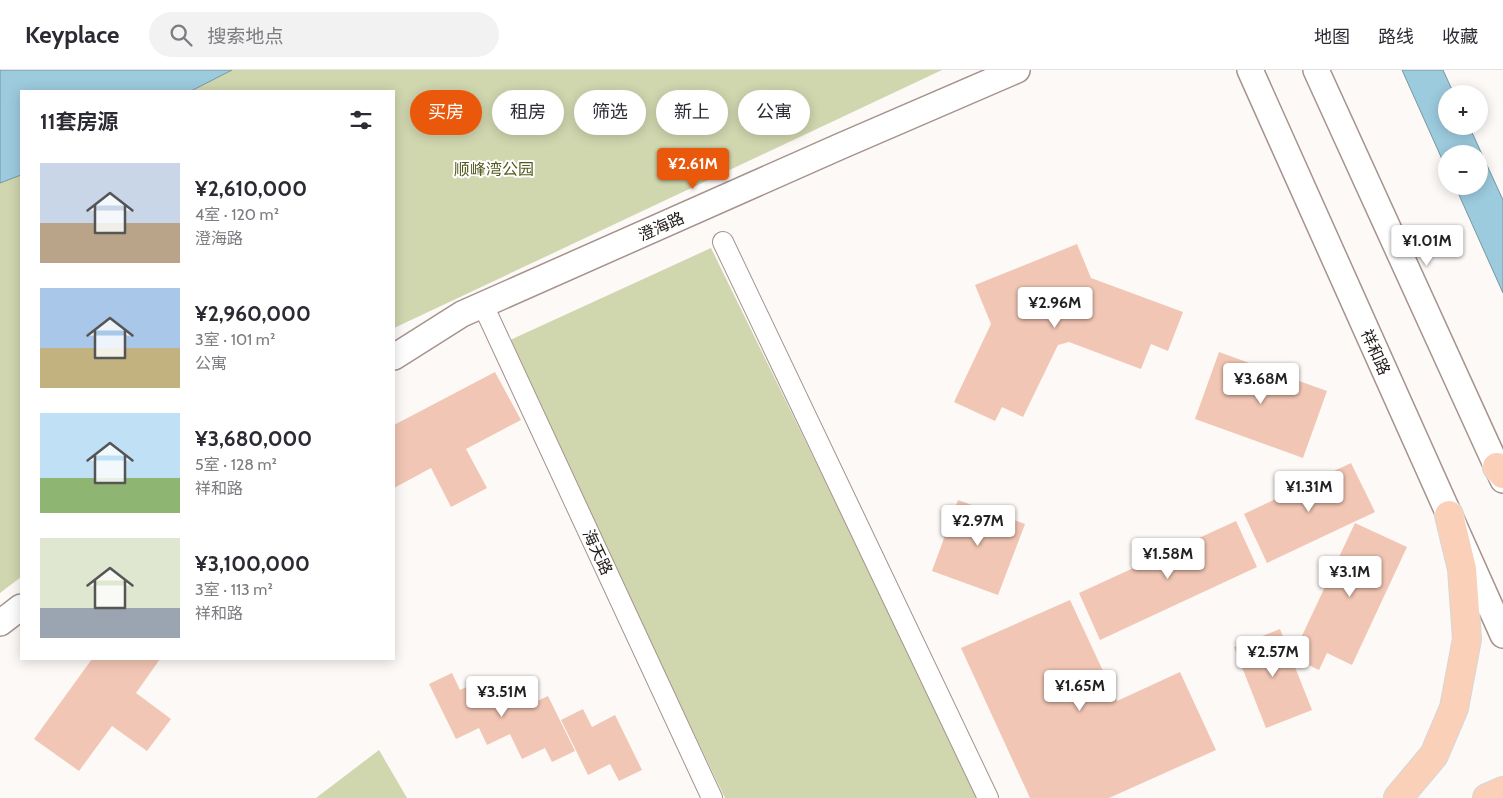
<!DOCTYPE html>
<html lang="zh">
<meta charset="utf-8">
<style>
body{margin:0;font-family:Cabin,"Noto Sans SC",sans-serif;background:#f2f2f3;color:#2b2b33;height:100vh;display:flex;flex-direction:column;font-size:19px;white-space:nowrap}
*{box-sizing:border-box;margin:0}
p{font-size:16px;color:#7c7c81}
.icon{flex:none;width:28px;height:28px;fill:none;stroke:currentColor;stroke-width:2;stroke-linecap:round;stroke-linejoin:round}
.map{position:relative;flex:1;overflow:hidden}
.side{position:absolute;left:20px;top:20px;width:375px;height:570px;display:flex;flex-direction:column;background:#fff;border-radius:0px;box-shadow:0 2px 12px #0003}
.side>*{flex:none}
.hud{position:absolute;left:410px;top:20px;width:475px;height:45px;display:flex;gap:10px}
.tools{position:absolute;left:1438px;top:15px;display:grid;gap:10px}
.tools a{display:grid;place-items:center;width:50px;height:50px;border-radius:50%;background:#fff;box-shadow:0 2px 12px #0003;font-size:25px}
.price{position:absolute;translate:-50% -42px;padding:0 11px;border-radius:5px;background:#fff;color:#222;font-size:16px;line-height:32px;filter:drop-shadow(0 1px 2px #0008)}
.price::after{content:'';position:absolute;left:50%;top:30px;width:15px;height:11px;margin-left:-8px;background:inherit;clip-path:polygon(0 0,100% 0,50% 100%)}
.price.active{background:#ea580c;color:#fff}
ul{padding:0;list-style:none}
li{display:flex;align-items:center;gap:15px;height:125px;padding:0 20px}
li span{display:grid;place-items:center;flex:none;width:140px;height:100px;border-radius:0px;color:#555}
li>.icon{margin-inline-start:auto}
span .icon{width:60px;height:60px;fill:#fffc;stroke-width:1}
li b{font-size:21px}
h2{display:flex;justify-content:space-between;align-items:center;height:60px;padding:0 20px;font-size:21px}
.chip{padding:0 18px;border-radius:22px;background:#fff;box-shadow:0 2px 12px #0003;font-size:18px;line-height:45px}
.chip.active{background:#ea580c;color:#fff}
header{display:flex;align-items:center;gap:30px;box-sizing:border-box;height:70px;padding:0 25px;background:#fff;border-bottom:1px solid #e1e1e2}
header strong{font-size:24px}
nav{display:flex;gap:28px;margin-inline-start:auto;font-size:18px}
.search{width:350px;height:45px;background:#f2f2f3;display:flex;align-items:center;gap:12px;box-sizing:border-box;padding:0 18px;border-radius:28px;color:#7c7c81;font-size:19px}
.map>svg:first-child{display:block}
.green{fill:#d0d6ae}
.water{fill:#9ccbde;stroke:#7796a2}
.building{fill:#f2c6b4}
.lines{fill:none;stroke-linecap:round;stroke-linejoin:round}
.minor-casing{stroke:#a5938c;stroke-width:22}
.tertiary-casing{stroke:#a5938c;stroke-width:28}
.primary-casing{stroke:#d7d6d5;stroke-width:30}
.minor{stroke:#fff;stroke-width:20}
.tertiary{stroke:#fff;stroke-width:25}
.primary{stroke:#fad0b9;stroke-width:28}
.labels{text-anchor:middle;stroke-width:4;stroke-linejoin:round;paint-order:stroke}
.park-label{font-size:16px;fill:#535919;stroke:#fff}
.street-label{font-size:16px;fill:#201a17;stroke:#fff}
</style>
<header>
<strong>Keyplace</strong>
<div class="search"><svg class="icon" aria-label="search" viewBox="0 0 24 24"><circle cx="10" cy="10" r="6"/><path d="M15 15l6 6"/></svg>搜索地点</div>
<nav><a>地图</a><a>路线</a><a>收藏</a></nav>
</header>
<div class="map">
<svg width="1503" height="728" viewBox="0 0 1503 728">
<rect width="100%" height="100%" fill="#fcf9f7"/>
<path class="green" d="M232 0H942L394 258V21H191Z
M21 105V507L0 523V113Z
M711 178 980 728H725L506 272Z
M379 680 407 728H316Z"/>
<path class="water" d="M0 0H232L191 21H21V105L0 113Z
M1402 0H1443L1454 24H1446V56H1469L1503 130V223L1455 116H1479V84H1446V98Z"/>
<path class="building" d="M1077 174 1091 208 1183 242 1168 281 1151 274 1141 299 1069 272 1058 275 1023 347 1002 337 995 351 954 332 991 254 975 215Z
M1219 282 1327 321 1303 388 1195 349Z
M495 302 521 350 466 379 487 418 451 437 431 398 394 418V355Z
M1351 393 1375 442 1267 493 1244 444Z
M958 430 1025 454 998 525 932 501Z
M1236 451 1257 497 1100 570 1079 523Z
M1355 453 1407 477 1352 595 1327 583 1319 600 1292 587Z
M1070 530 1117 631 1180 602 1216 680 1109 728H1030L961 578Z
M1280 559 1312 640 1266 658 1234 577Z
M92 589H160L136 623 171 649 147 681 112 656 79 701 34 669Z
M452 603 460 620 484 609 495 634 518 623 525 637 548 626 575 681 552 692 545 678 522 689 510 664 487 675 479 658 456 669 429 614Z
M583 639 592 657 615 645 642 700 619 711 610 694 588 705 561 650Z"/>
<g class="lines">
<g class="minor-casing">
<path id="minor" d="M723 172 988 728
M483 235 712 728"/>
</g>
<g class="tertiary-casing">
<path id="tertiary" d="M1250 0 1503 565
M1316 0 1503 410
M394 287 462 244 841 76 1017 0
M0 553 21 537"/>
</g>
<g class="primary-casing">
<path id="primary" d="M1497 397 1503 404
M1398 728 1434 685 1454 638 1467 569 1462 499 1449 445
M1487 728 1503 721"/>
</g>
<use href="#minor" class="minor"/>
<use href="#tertiary" class="tertiary"/>
<use href="#primary" class="primary"/>
</g>
<g class="labels">
<g class="park-label">
<text x="494" y="105">顺峰湾公园</text>
</g>
<g class="street-label">
<text transform="translate(661 156) rotate(-24)" y="6">澄海路</text>
<text transform="translate(1376 282) rotate(66)" y="6">祥和路</text>
<text transform="translate(598 482) rotate(65)" y="6">海天路</text>
</g>
</g>
</svg>
<div class="tools">
<a>+</a>
<a>−</a>
</div>
<b class="price active" style="left:693px;top:120px">¥2.61M</b>
<b class="price" style="left:1427px;top:197px">¥1.01M</b>
<b class="price" style="left:1055px;top:259px">¥2.96M</b>
<b class="price" style="left:1261px;top:335px">¥3.68M</b>
<b class="price" style="left:1309px;top:443px">¥1.31M</b>
<b class="price" style="left:978px;top:477px">¥2.97M</b>
<b class="price" style="left:1168px;top:510px">¥1.58M</b>
<b class="price" style="left:1350px;top:528px">¥3.1M</b>
<b class="price" style="left:1273px;top:608px">¥2.57M</b>
<b class="price" style="left:1080px;top:642px">¥1.65M</b>
<b class="price" style="left:502px;top:648px">¥3.51M</b>
<div class="hud">
<a class="chip active">买房</a>
<a class="chip">租房</a>
<a class="chip">筛选</a>
<a class="chip">新上</a>
<a class="chip">公寓</a>
</div>
<section class="side">
<h2>11套房源<svg class="icon" aria-label="filters" viewBox="0 0 24 24"><path d="M4 7h16M4 17h16"/><circle cx="9" cy="7" r="2"/><circle cx="15" cy="17" r="2"/></svg></h2>
<ul>
<li><span style="background:linear-gradient(#c9d6e8 60%,#b9a48a 0)"><svg class="icon" aria-label="home" viewBox="0 0 24 24"><path d="M3 11l9-7 9 7M6 9v11h12V9"/></svg></span><div><b>¥2,610,000</b><p>4室 · 120 m²</p><p>澄海路</p></div></li>
<li><span style="background:linear-gradient(#a9c7e8 60%,#c2b280 0)"><svg class="icon" aria-label="home" viewBox="0 0 24 24"><path d="M3 11l9-7 9 7M6 9v11h12V9"/></svg></span><div><b>¥2,960,000</b><p>3室 · 101 m²</p><p>公寓</p></div></li>
<li><span style="background:linear-gradient(#bfe0f5 65%,#8fb573 0)"><svg class="icon" aria-label="home" viewBox="0 0 24 24"><path d="M3 11l9-7 9 7M6 9v11h12V9"/></svg></span><div><b>¥3,680,000</b><p>5室 · 128 m²</p><p>祥和路</p></div></li>
<li><span style="background:linear-gradient(#dfe7d0 70%,#9aa5b1 0)"><svg class="icon" aria-label="home" viewBox="0 0 24 24"><path d="M3 11l9-7 9 7M6 9v11h12V9"/></svg></span><div><b>¥3,100,000</b><p>3室 · 113 m²</p><p>祥和路</p></div></li>
</ul>
</section>
</div>
